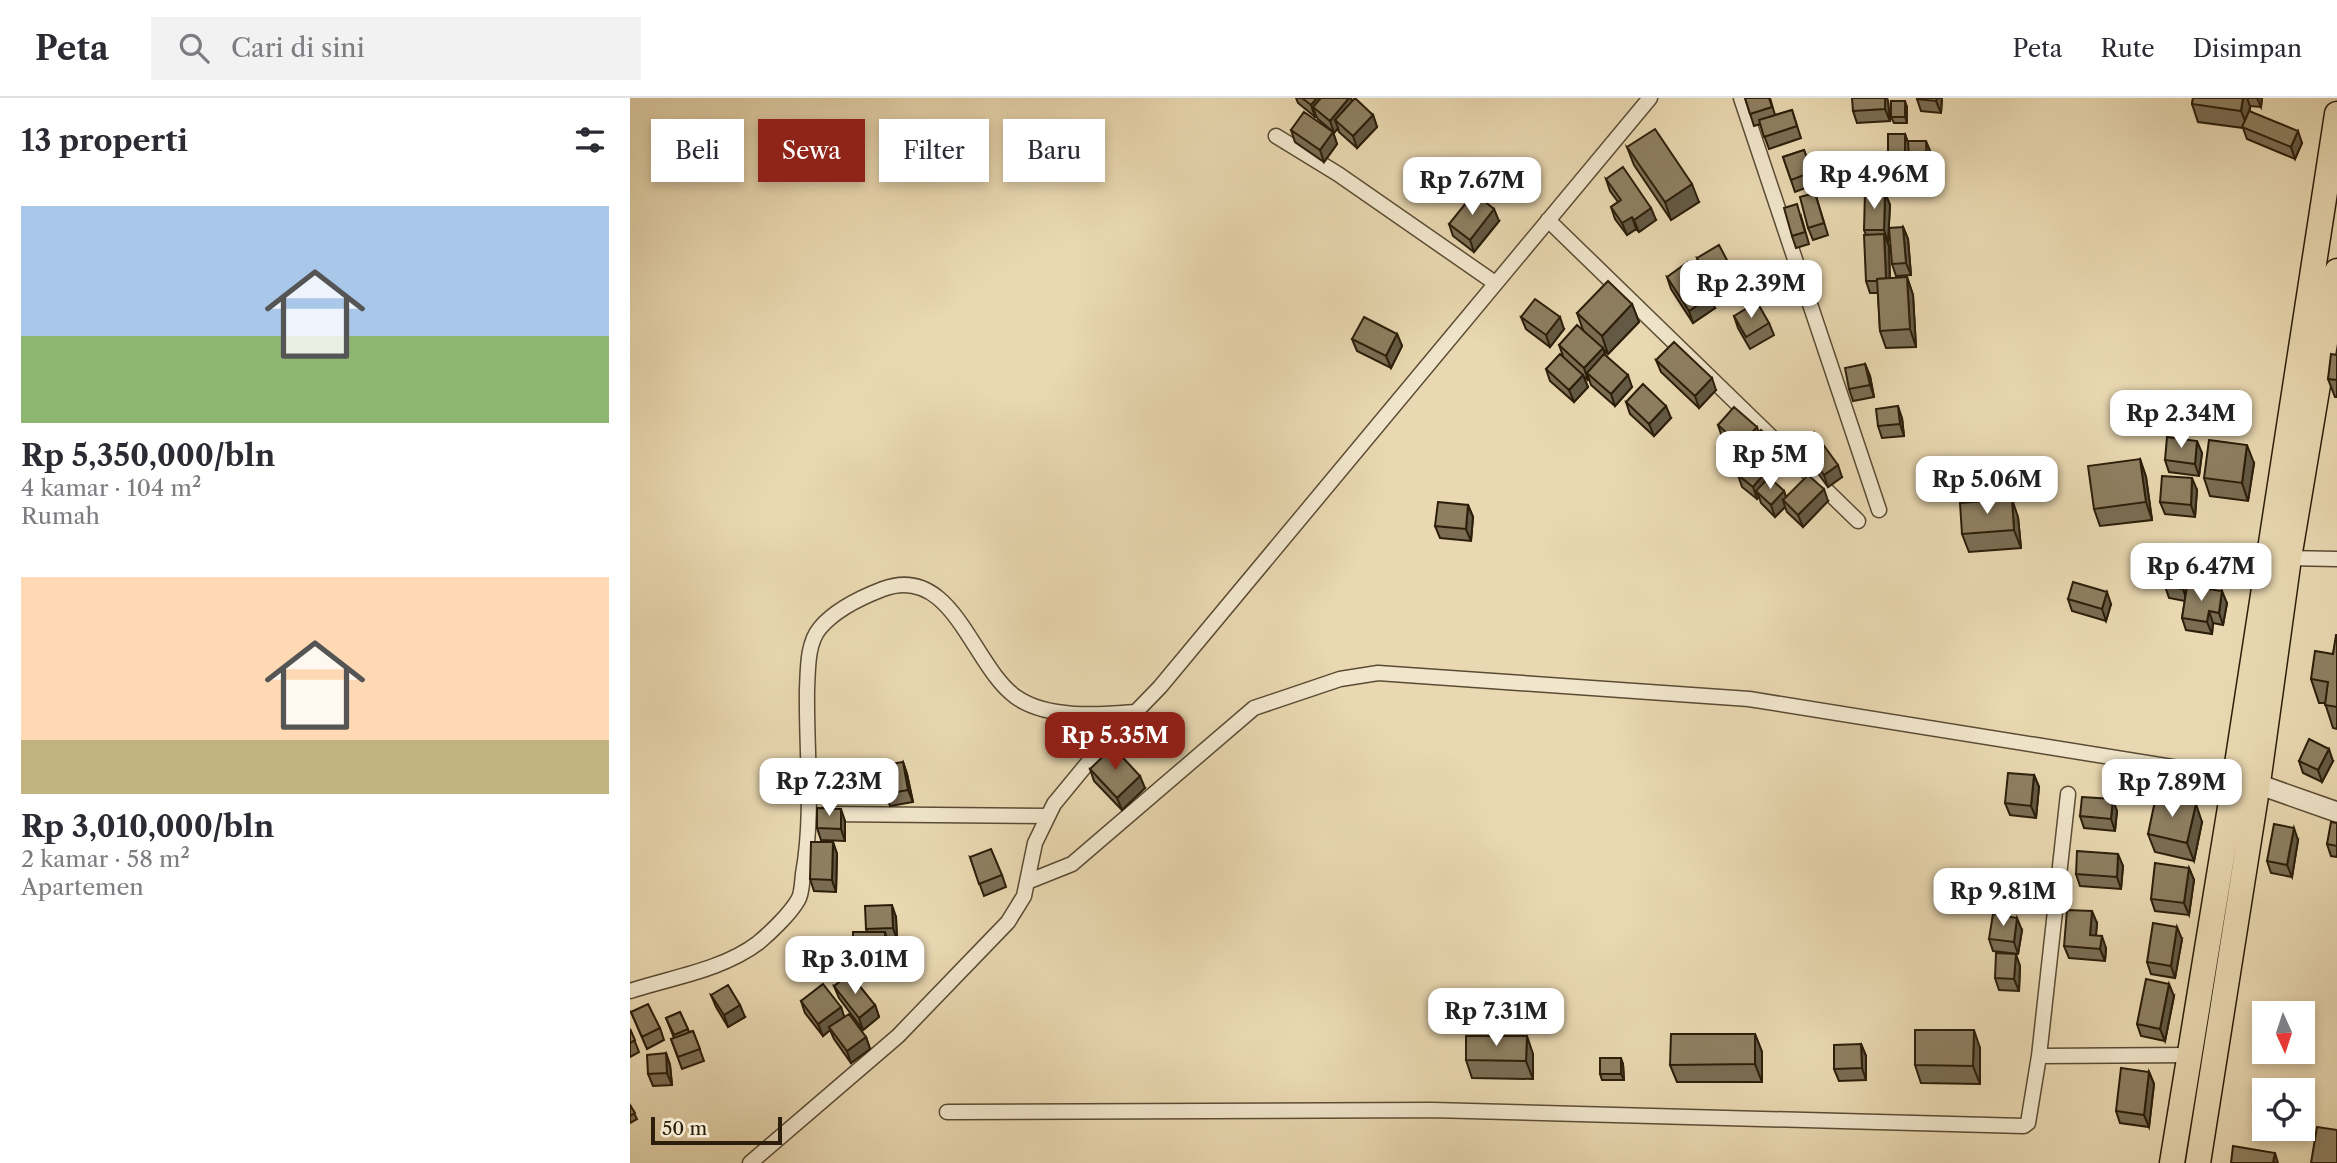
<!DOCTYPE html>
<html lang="id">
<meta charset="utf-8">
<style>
body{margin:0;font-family:"Libre Caslon Text",serif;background:#f2f2f3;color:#2b2b33;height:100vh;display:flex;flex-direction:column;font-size:26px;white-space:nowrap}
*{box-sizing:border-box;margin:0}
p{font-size:23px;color:#7c7c81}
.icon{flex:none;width:38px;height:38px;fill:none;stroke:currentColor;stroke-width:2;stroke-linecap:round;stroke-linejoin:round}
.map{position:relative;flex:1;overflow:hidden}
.details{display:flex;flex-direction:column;background:#fff;width:630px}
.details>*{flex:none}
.hud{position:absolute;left:21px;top:21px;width:665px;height:63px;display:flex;gap:14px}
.needle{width:46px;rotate:177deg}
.buttons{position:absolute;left:1622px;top:903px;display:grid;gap:14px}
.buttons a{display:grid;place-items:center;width:63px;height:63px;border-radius:0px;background:#fff;box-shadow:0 4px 10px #0003;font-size:35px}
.scale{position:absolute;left:21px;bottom:18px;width:131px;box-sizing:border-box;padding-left:7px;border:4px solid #2c1e0a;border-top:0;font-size:19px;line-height:24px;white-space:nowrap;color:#2c1e0a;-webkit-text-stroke:5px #f1e6cc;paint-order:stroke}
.price{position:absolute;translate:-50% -60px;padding:0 16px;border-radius:14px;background:#fff;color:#222;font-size:23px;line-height:46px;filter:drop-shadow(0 2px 4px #0008)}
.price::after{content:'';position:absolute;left:50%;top:42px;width:21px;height:16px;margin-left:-10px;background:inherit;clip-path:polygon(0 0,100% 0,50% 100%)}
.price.active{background:#8f2418;color:#fff}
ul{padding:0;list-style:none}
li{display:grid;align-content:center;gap:14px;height:371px;padding:0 21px}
li span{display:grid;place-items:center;height:217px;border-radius:0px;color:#555}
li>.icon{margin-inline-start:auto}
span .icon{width:126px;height:126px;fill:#fffc;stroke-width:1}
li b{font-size:30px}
h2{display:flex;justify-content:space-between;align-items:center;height:84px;padding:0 21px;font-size:30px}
.tag{padding:0 24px;border-radius:0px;background:#fff;box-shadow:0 4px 10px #0003;font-size:24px;line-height:63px}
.tag.active{background:#8f2418;color:#fff}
header{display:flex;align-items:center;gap:42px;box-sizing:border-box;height:98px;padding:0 35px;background:#fff;border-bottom:2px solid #e1e1e2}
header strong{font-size:33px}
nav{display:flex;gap:38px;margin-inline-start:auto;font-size:24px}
.search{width:490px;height:63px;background:#f2f2f3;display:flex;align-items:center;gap:18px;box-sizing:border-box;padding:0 24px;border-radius:0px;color:#7c7c81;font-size:26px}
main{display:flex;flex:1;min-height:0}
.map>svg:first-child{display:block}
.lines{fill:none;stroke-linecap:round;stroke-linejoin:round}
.minor-casing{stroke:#5b4c34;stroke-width:17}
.tertiary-casing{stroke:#5b4c34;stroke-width:22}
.trunk-casing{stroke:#2c1e0a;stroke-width:27}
.minor{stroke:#f1e6cc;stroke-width:14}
.tertiary{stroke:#f1e6cc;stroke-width:19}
.trunk{stroke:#e9d8b1;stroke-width:24}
.wall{fill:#7a6d53;stroke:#2c1e0a;stroke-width:2}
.shaded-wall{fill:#635944;stroke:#2c1e0a;stroke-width:2}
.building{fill:#8e7f61;stroke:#2c1e0a;stroke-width:2}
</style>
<header>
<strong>Peta</strong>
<div class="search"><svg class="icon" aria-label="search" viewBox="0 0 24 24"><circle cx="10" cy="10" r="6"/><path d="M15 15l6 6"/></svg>Cari di sini</div>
<nav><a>Peta</a><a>Rute</a><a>Disimpan</a></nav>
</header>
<main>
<section class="details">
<h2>13 properti<svg class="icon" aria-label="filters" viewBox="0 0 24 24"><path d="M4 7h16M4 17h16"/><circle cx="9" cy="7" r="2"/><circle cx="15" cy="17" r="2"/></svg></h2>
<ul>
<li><span style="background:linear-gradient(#a9c7e8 60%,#8fb573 0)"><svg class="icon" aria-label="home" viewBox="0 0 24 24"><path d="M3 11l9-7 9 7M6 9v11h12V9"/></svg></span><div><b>Rp 5,350,000/bln</b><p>4 kamar · 104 m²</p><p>Rumah</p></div></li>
<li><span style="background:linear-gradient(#ffd9b3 75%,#c2b280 0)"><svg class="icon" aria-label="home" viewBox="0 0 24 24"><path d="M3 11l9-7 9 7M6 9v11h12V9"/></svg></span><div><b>Rp 3,010,000/bln</b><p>2 kamar · 58 m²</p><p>Apartemen</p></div></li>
</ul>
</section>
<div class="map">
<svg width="1707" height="1065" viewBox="0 0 1707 1065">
<rect width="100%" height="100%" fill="#e9d8b1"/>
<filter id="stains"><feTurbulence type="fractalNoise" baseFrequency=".00286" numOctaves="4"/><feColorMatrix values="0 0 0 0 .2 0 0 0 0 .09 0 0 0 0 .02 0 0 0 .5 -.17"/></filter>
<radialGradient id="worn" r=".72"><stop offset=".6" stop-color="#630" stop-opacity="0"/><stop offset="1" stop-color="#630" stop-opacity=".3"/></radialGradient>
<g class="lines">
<g class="minor-casing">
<path id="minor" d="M1111 0 1249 412
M646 38 708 76 865 185
M918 122 1228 423
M1654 460 1707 461
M196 716 418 718
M397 784 442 766 624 610 710 581 748 575 1119 601 1605 679
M0 893C43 879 92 872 128 845 140 835 160 816 168 802 172 796 172 784 173 776 184 715 176 653 177 591 178 572 177 545 190 530 205 512 232 499 253 491 323 465 342 568 386 599 417 621 469 617 505 614
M1409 958 1561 957
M317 1014 802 1012 1394 1028 1398 1025 1409 958 1438 696
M120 1065 268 938 378 824 394 798 405 745 424 706 466 655 530 589 1020 0"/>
</g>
<g class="tertiary-casing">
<path id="tertiary" d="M1616 682 1707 714"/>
</g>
<g class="trunk-casing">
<path id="trunk" d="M1542 1065 1605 679 1707 16
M1568 1065 1628 685 1659 460 1707 173"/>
</g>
<use href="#minor" class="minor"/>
<use href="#tertiary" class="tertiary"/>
<use href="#trunk" class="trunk"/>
</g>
<path class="wall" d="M666 0H721L722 4 743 17 747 29 727 50 709 34 708 30 704 35 703 34 707 46 694 64 665 44 661 32 702 33 688 21 686 18 685 19 668 5Z
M1115 0H1140L1145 17 1162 12 1171 40 1139 51 1130 26 1124 28Z
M1312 0 1311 15 1291 13 1287 1Z
M1563 0H1632L1631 9 1620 8V13L1672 45 1665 61 1617 41 1613 30 1568 24 1562 6Z
M1258 3 1260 23 1227 25 1223 13Z
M1277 9V25H1264L1261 19Z
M1275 36 1279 47 1301 55 1302 86H1284L1280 74 1279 69 1263 70 1258 58Z
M997 49 1069 104 1041 122 1004 67Z
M1174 52 1186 86 1165 94 1153 59Z
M976 81 1026 122 1009 134 1006 131 997 137 985 121 981 109 988 104 980 93Z
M1185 95 1198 137 1183 142 1178 130Z
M1255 95 1260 107 1258 144H1257L1259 148 1260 180 1277 179 1283 197 1286 249 1256 250 1250 233 1248 195H1240L1236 183V137L1234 132Z
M1171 118 1179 146 1166 150 1162 138Z
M869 123 844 154 823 138 819 126Z
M1273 129 1278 141 1281 177 1266 178 1262 166Z
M1067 160 1106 179 1111 191 1088 203 1071 172Z
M1037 179 1085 210 1063 225 1041 191Z
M1002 206 1009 224 978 256 973 251 975 257 1002 289 985 308 961 287 959 281 958 282 953 278 958 289 944 304 920 283 916 271 933 258 929 247 953 232 947 215Z
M1104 218 1139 225 1144 237 1120 251 1108 230Z
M891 219 934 231 920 249 896 231Z
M767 236 772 248 761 270 727 253 722 241Z
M1707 257V299H1705L1698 281Z
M1026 262 1086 292 1069 310 1031 274Z
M1235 266 1240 278 1244 299 1223 303 1219 291Z
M996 304 1041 320 1024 338 1000 316Z
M1272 320 1274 338 1252 340 1248 328Z
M1088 327 1129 334 1148 346 1153 358 1141 371 1144 381 1143 383 1154 393 1156 399 1198 403 1173 429 1157 414 1155 409 1145 419 1131 405 1129 399 1127 401 1112 389 1108 377 1115 369 1110 356 1111 355 1092 339Z
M1170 344 1212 379 1198 389 1174 356Z
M1572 355 1569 378 1539 374 1535 362Z
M1510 361 1516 379 1522 422 1470 428 1464 411Z
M1624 365 1618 403 1580 398 1574 380Z
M1567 392 1565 419 1535 416 1530 404Z
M838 407 843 419 841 443 810 440 805 428Z
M1388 419 1391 450 1339 454 1332 436Z
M1557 469 1561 481 1560 488 1597 505 1593 527 1583 525 1582 536 1556 532 1552 520 1555 503 1539 500 1535 488Z
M1438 501 1481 506 1476 523 1442 513Z
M1707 537V631L1703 630 1695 605H1689L1681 581 1703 556Z
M1669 663H1703L1692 684 1673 675Z
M273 664 277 676 283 704 260 708 256 696Z
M460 671 515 690 492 712 464 683Z
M1404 677 1409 689 1406 720 1380 717 1375 705Z
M1487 713 1485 733 1454 730 1450 718Z
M215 723V743L191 742 187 730Z
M1572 724 1564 763 1525 754 1518 736Z
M1707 725V759L1701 758 1697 746Z
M1668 742 1662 779 1641 775 1637 763Z
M203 744 207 756 206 794 184 793 180 781Z
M340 759 372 777 376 789 354 798Z
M1493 768 1491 791 1450 788 1446 776Z
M1559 770 1564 782 1559 817 1525 813 1521 801Z
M266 819 267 842H258L259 846 260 872H227L223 860 237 834 236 831Z
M1467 825 1466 837 1476 850 1475 863 1439 860 1434 848Z
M1392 832 1388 856 1363 853 1359 841Z
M1552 841 1545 880 1521 876 1517 864Z
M1390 868 1389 893 1369 892 1365 880Z
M204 888 245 907 249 919 233 932 209 900Z
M81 897 115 919 98 929 86 909Z
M1544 898 1535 943 1511 938 1507 926Z
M171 903 211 909 214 919 236 939 240 951 221 965 204 941 200 932 193 938 175 915Z
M1 914 30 930 34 942 17 951Z
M50 914 59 934 63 933 74 963 52 971 41 941 44 940 36 920Z
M0 931 9 954 0 959Z
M1125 936 1132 954V984H1047L1040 967Z
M1231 946 1236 958V982L1209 983 1204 971Z
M1350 950V986L1291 985 1285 967Z
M36 955 40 967 42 987 23 988 18 976Z
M903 956V981L842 980 836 962Z
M993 966 994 982H972L970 976Z
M1519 974 1524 986 1519 1029 1490 1025 1486 1013Z
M0 1007 7 1021 0 1025Z"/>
<path class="shaded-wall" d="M687 0H701L683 9 686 18 685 19 681 7Z
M719 0H721L725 11 705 22 708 30 704 35 700 23Z
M1255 0H1257L1258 3 1260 23 1255 11Z
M1307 0H1312L1311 15 1306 3Z
M1613 0H1617L1620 8 1618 30 1611 13Z
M1627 0H1632L1631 9Z
M1275 3 1277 9V25L1275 19Z
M743 17 747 29 727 50 723 38Z
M1668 33 1672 45 1665 61 1661 49Z
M703 34 707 46 694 64 690 52Z
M1275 36 1279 48 1280 69 1275 57Z
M1296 43 1301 55 1302 86 1297 74Z
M1062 86 1069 104 1041 122 1035 104Z
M1255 95 1260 107 1258 144 1254 132Z
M1021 110 1026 122 1009 134 1004 122Z
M864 111 869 123 844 154 840 142Z
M1002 119 1006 131 997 137 992 125Z
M1273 129 1278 141 1281 177 1276 165Z
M1254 136 1259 148 1260 195 1256 183Z
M1277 179 1283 197 1286 249 1280 231Z
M1081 198 1085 210 1063 225 1059 213Z
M1002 206 1009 224 978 256 972 238Z
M930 219 934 231 920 249 916 237Z
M767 236 772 248 761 270 756 258Z
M973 250 977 262 957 275 959 281 958 282 954 270Z
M1235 266 1240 278 1244 299 1240 287Z
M953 277 958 289 944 304 939 292Z
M998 277 1002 289 985 308 981 296Z
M1082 280 1086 292 1069 310 1065 298Z
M1036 308 1041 320 1024 338 1019 326Z
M1268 308 1272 320 1274 338 1270 326Z
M1127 329 1131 341 1115 359 1110 347Z
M1567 343 1572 355 1569 378 1565 366Z
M1148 346 1153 358 1141 371 1144 381 1131 397 1126 393 1129 399 1127 401 1123 389 1133 363Z
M1617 347 1624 365 1618 403 1612 385Z
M1510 361 1516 379 1522 422 1516 404Z
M1208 367 1212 379 1198 389 1194 377Z
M1562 380 1567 392 1565 419 1561 407Z
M1194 391 1198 403 1173 429 1168 417Z
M1154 393 1158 405 1153 402 1155 409 1145 419 1141 407Z
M1382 401 1388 419 1391 450 1384 432Z
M838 407 843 419 841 443 836 431Z
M1557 469 1561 481 1557 503 1553 491Z
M1592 493 1597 505 1593 527 1589 515Z
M1477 494 1481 506 1476 523 1472 511Z
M1579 513 1583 525 1582 536 1577 524Z
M1699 651 1703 663 1692 684 1688 672Z
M273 664 277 676 283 704 278 692Z
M1404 677 1409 689 1406 720 1401 708Z
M510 678 515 690 492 712 487 700Z
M1483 701 1487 713 1485 733 1481 721Z
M1566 706 1572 724 1564 763 1557 745Z
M211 711 215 723V743L211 731Z
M1664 730 1668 742 1662 779 1657 767Z
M203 744 207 756 206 794 202 782Z
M1488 756 1493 768 1491 791 1487 779Z
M1559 770 1564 782 1559 817 1554 805Z
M262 807 266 819 267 842 263 830Z
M1462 813 1467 825 1465 849 1460 837Z
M1387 820 1392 832 1388 856 1384 844Z
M1547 829 1552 841 1545 880 1541 868Z
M255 834 259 846 260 872 255 860Z
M1472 838 1476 850 1475 863 1470 851Z
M1386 856 1390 868 1389 893 1384 881Z
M1539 886 1544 898 1535 943 1530 931Z
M110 907 115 919 98 929 94 917Z
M245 907 249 919 233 932 229 920Z
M211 909 215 921 199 929 200 932 193 938 188 926Z
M1344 932 1350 950V986L1343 968Z
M1125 936 1132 954V984L1125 966Z
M897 938 903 956V981L896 963Z
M236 939 240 951 221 965 217 953Z
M1231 946 1236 958V982L1232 970Z
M36 955 40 967 42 987 37 975Z
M991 960 993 966 994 982 991 976Z
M1519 974 1524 986 1519 1029 1514 1017Z
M1645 1055 1648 1065H1643Z"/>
<path class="building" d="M672 0H687L681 7Z
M691 0H719L700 23 683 9Z
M725 0 743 17 723 38 705 22Z
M1115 0H1139L1142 9 1120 16Z
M1222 0H1255V11L1223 13Z
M1287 0H1307L1306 3 1287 1Z
M1563 0H1613L1611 13 1562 6Z
M1261 3H1275V19H1261Z
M1162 12 1167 28 1134 39 1129 22Z
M1619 13 1668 33 1661 49 1612 29Z
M674 14 703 34 690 52 661 32Z
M1025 31 1062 86 1035 104 997 49Z
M1258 36H1275V57L1258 58Z
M1278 43H1296L1297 74H1280Z
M1174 52 1182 74 1161 82 1153 59Z
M993 69 1021 110 1004 122 1002 119 992 125 981 109 991 102 976 81Z
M1235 94 1255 95 1254 132H1234Z
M844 95 864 111 840 142 819 126Z
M1185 95 1194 125 1178 130 1170 99Z
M1167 106 1175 134 1162 138 1154 110Z
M1273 129 1276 165 1262 166 1259 130Z
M1254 136 1256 180 1247 181V183H1236L1234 137Z
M1089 147 1106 179 1084 191 1067 160Z
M1058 164 1081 198 1059 213 1037 179Z
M1277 179 1280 231 1250 233 1247 181Z
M978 183 1002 206 972 238 947 215Z
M905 201 930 219 916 237 891 219Z
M1127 204 1139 225 1116 239 1104 218Z
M734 219 767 236 756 258 722 241Z
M947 227 973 250 954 270 929 247Z
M1044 244 1082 280 1065 298 1026 262Z
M930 256 953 277 939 292 916 271Z
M974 256 998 277 981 296 957 275Z
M1701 256 1707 257V282L1698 281Z
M1235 266 1240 287 1219 291 1215 270Z
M1013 286 1036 308 1019 326 996 304Z
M1268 308 1270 326 1248 328 1246 311Z
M1104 309 1127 329 1110 347 1088 327Z
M1131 332 1148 346 1133 363 1140 369 1123 389 1108 377 1119 364 1110 356Z
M1184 334 1208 367 1194 377 1170 344Z
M1537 339 1567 343 1565 366 1535 362Z
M1579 342 1617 347 1612 385 1574 380Z
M1510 361 1516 404 1464 411 1458 368Z
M1178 377 1194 391 1168 417 1153 402Z
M1532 378 1562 380 1561 407 1530 404Z
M1139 379 1154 393 1141 407 1126 393Z
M1382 401 1384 432 1332 436 1330 405Z
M808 404 838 407 836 431 805 428Z
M1539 466 1557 469 1553 491 1535 488Z
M1443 484 1477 494 1472 511 1438 501Z
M1557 488 1592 493 1589 515 1579 513 1577 524 1552 520Z
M1706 537H1707V609L1695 607 1698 584 1681 581 1685 553 1703 556Z
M1679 641 1699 651 1688 672 1669 663Z
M483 649 510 678 487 700 460 671Z
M273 664 278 692 256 696 250 668Z
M1378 675 1404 677 1401 708 1375 705Z
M1526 698 1566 706 1557 745 1518 736Z
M1452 699 1483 701 1481 721 1450 718Z
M187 710 211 711V731L187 730Z
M1701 724 1707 725V748L1697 746Z
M1644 726 1664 730 1657 767 1637 763Z
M181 744H203L202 782 180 781Z
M361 751 372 777 349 786 340 759Z
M1447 753 1488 756 1487 779 1446 776Z
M1525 765 1559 770 1554 805 1521 801Z
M262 807 263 830 236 831 235 808Z
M1437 812 1462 813 1460 837 1472 838 1470 851 1434 848Z
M1363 816 1387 820 1384 844 1359 841Z
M1523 825 1547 829 1541 868 1517 864Z
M223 834H255V860H223Z
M1366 855 1386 856 1384 881 1365 880Z
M220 876 245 907 229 920 204 888Z
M1516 881 1539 886 1530 931 1507 926Z
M193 886 211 909 188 926 171 903Z
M98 887 110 907 94 917 81 897Z
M18 906 30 930 12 939 1 914Z
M50 914 58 931 44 937 36 920Z
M219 916 236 939 217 953 199 929Z
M0 931 5 942 0 945Z
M1285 932H1344L1343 968 1285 967Z
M63 933 70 951 48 959 41 941Z
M1041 936H1125V966L1040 967Z
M836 938H897L896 963 836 962Z
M1231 946 1232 970 1204 971V947Z
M36 955 37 975 18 976 17 957Z
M970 960H991V976H970Z
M1491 970 1519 974 1514 1017 1486 1013Z
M0 1007 5 1015 0 1018Z
M1687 1029 1707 1032V1065H1681Z
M1603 1048 1645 1055 1643 1065H1601Z"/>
<rect width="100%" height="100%" filter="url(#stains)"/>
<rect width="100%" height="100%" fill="url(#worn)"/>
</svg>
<div class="buttons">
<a><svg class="needle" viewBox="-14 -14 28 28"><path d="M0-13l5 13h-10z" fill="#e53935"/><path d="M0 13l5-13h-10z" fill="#7c7c81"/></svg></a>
<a><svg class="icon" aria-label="locate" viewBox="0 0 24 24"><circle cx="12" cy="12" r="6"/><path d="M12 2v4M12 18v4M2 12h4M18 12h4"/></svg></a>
</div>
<div class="scale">50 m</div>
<b class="price" style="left:1244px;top:113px">Rp 4.96M</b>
<b class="price" style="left:842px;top:119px">Rp 7.67M</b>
<b class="price" style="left:1121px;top:222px">Rp 2.39M</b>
<b class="price" style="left:1551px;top:352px">Rp 2.34M</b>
<b class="price" style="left:1140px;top:393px">Rp 5M</b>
<b class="price" style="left:1357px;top:418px">Rp 5.06M</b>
<b class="price" style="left:1571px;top:505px">Rp 6.47M</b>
<b class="price active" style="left:485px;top:674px">Rp 5.35M</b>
<b class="price" style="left:199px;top:720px">Rp 7.23M</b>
<b class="price" style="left:1542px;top:721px">Rp 7.89M</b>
<b class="price" style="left:1373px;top:830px">Rp 9.81M</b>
<b class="price" style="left:225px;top:898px">Rp 3.01M</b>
<b class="price" style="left:866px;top:950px">Rp 7.31M</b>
<div class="hud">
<a class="tag">Beli</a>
<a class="tag active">Sewa</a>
<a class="tag">Filter</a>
<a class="tag">Baru</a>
</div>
</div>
</main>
